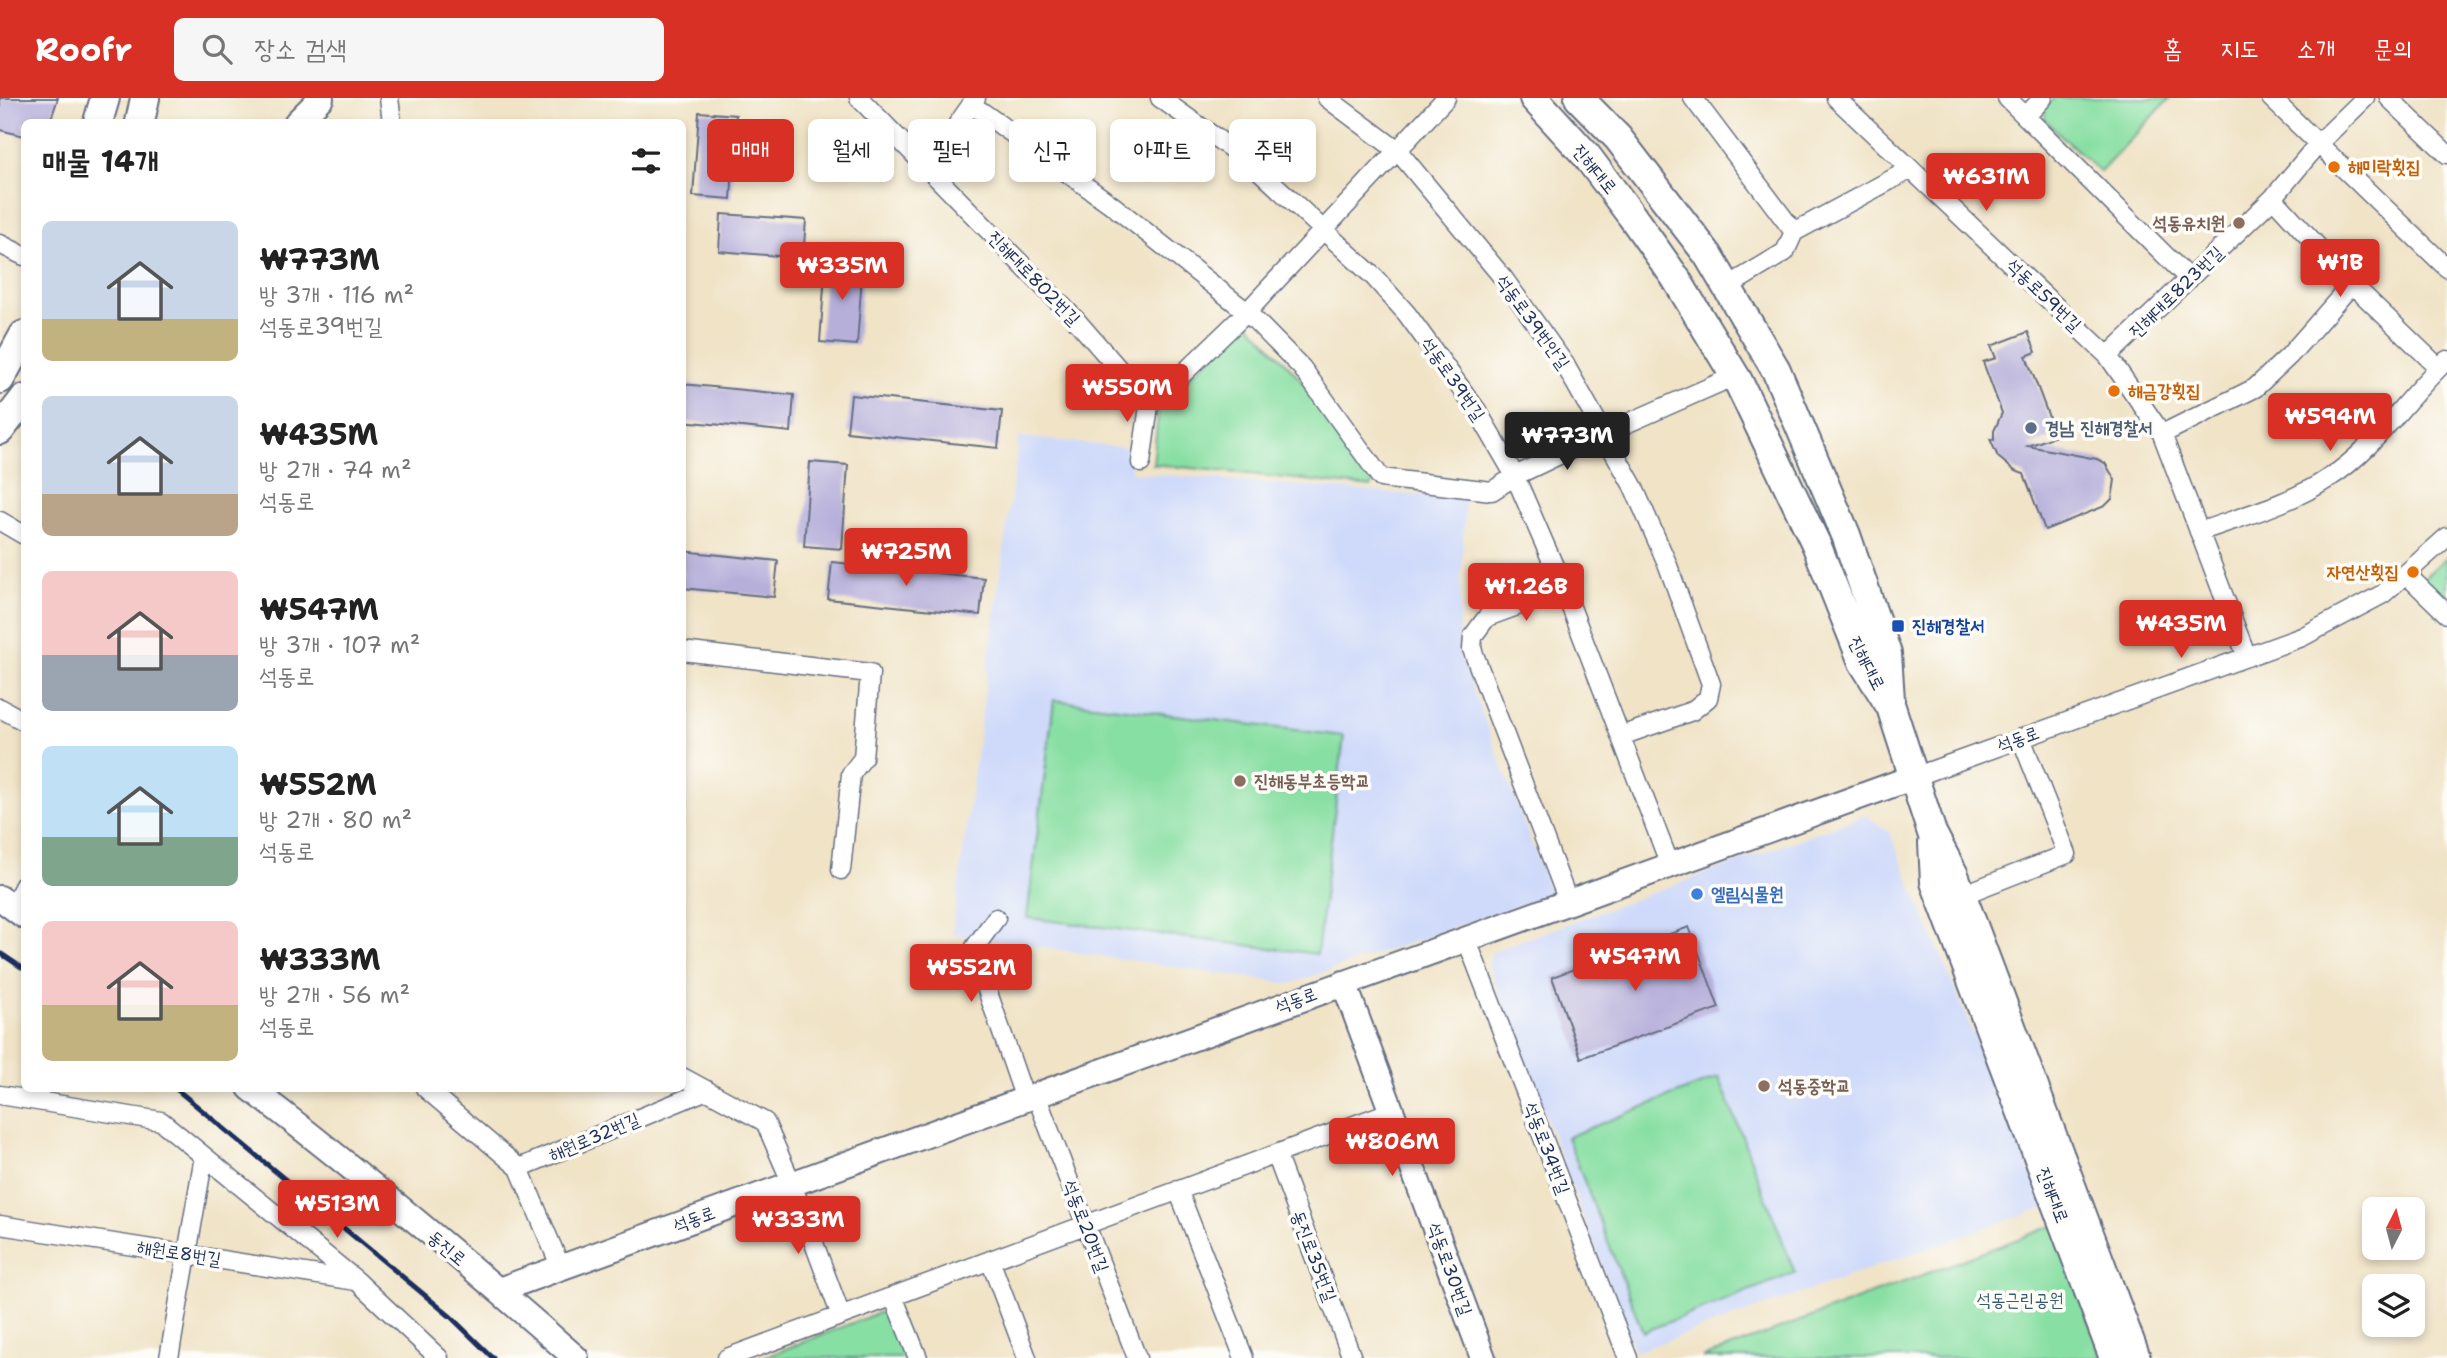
<!DOCTYPE html>
<html lang="ko">
<meta charset="utf-8">
<style>
body{margin:0;font-family:"Shantell Sans","Poor Story",sans-serif;background:#f6f6f6;color:#222;height:100vh;display:flex;flex-direction:column;font-size:26px;white-space:nowrap}
*{box-sizing:border-box;margin:0}
p{font-size:23px;color:#767676}
.icon{flex:none;width:38px;height:38px;fill:none;stroke:currentColor;stroke-width:2;stroke-linecap:round;stroke-linejoin:round}
.map{position:relative;flex:1;overflow:hidden}
.sheet{position:absolute;left:21px;top:21px;width:665px;height:973px;display:flex;flex-direction:column;background:#fff;border-radius:10px;box-shadow:0 4px 10px #0003}
.sheet>*{flex:none}
.banner{position:absolute;left:707px;top:21px;width:665px;height:63px;display:flex;gap:14px}
.needle{width:46px;rotate:6deg}
.controls{position:absolute;left:2362px;top:1099px;display:grid;gap:14px}
.controls a{display:grid;place-items:center;width:63px;height:63px;border-radius:10px;background:#fff;box-shadow:0 4px 10px #0003;font-size:35px}
.price{position:absolute;translate:-50% -60px;padding:0 16px;border-radius:7px;background:#d93025;color:#fff;font-size:23px;line-height:46px;filter:drop-shadow(0 2px 4px #0008)}
.price::after{content:'';position:absolute;left:50%;top:42px;width:21px;height:16px;margin-left:-10px;background:inherit;clip-path:polygon(0 0,100% 0,50% 100%)}
.price.active{background:#222;color:#fff}
ul{padding:0;list-style:none}
li{display:flex;align-items:center;gap:21px;height:175px;padding:0 21px}
li span{display:grid;place-items:center;flex:none;width:196px;height:140px;border-radius:10px;color:#555}
li>.icon{margin-inline-start:auto}
span .icon{width:84px;height:84px;fill:#fffc;stroke-width:1}
li b{font-size:30px}
h2{display:flex;justify-content:space-between;align-items:center;height:84px;padding:0 21px;font-size:30px}
.tag{padding:0 24px;border-radius:10px;background:#fff;box-shadow:0 4px 10px #0003;font-size:24px;line-height:63px}
.tag.active{background:#d93025;color:#fff}
header{display:flex;align-items:center;gap:42px;box-sizing:border-box;height:98px;padding:0 35px;background:#d93025;color:#fff}
header strong{font-size:33px}
nav{display:flex;gap:38px;margin-inline-start:auto;font-size:24px}
.search{width:490px;height:63px;background:#f6f6f6;display:flex;align-items:center;gap:18px;box-sizing:border-box;padding:0 24px;border-radius:10px;color:#767676;font-size:26px}
.map>svg:first-child{display:block}
.built{fill:#cfdafa}
.green{fill:#88dfa3;stroke:#528780;stroke-width:2}
.building{fill:#b6afda}
.lines{fill:none;stroke-linecap:round;stroke-linejoin:round}
.street-casing{stroke:#666e82;stroke-width:21}
.secondary-casing{stroke:#666e82;stroke-width:28}
.primary-casing{stroke:#666e82;stroke-width:32}
.street{stroke:#fff;stroke-width:18}
.secondary{stroke:#fff;stroke-width:24}
.primary{stroke:#fff;stroke-width:28}
.rail{stroke:#1b2f5e;stroke-width:5}
.food-dot{fill:#e8710a;stroke:#fdfcf7;stroke-width:2.5}
.education-dot{fill:#8d6e63;stroke:#fdfcf7;stroke-width:2.5}
.service-dot{fill:#5c6f8a;stroke:#fdfcf7;stroke-width:2.5}
.transit-dot{fill:#1a4fb4;stroke:#fdfcf7;stroke-width:2.5}
.shop-dot{fill:#3f7fe0;stroke:#fdfcf7;stroke-width:2.5}
.labels{text-anchor:middle;stroke-width:7;stroke-linejoin:round;paint-order:stroke}
.food-label{font-size:18px;font-weight:bold;fill:#c56008;stroke:#fdfcf7;text-anchor:start}
.street-label{font-size:18px;fill:#1b2f5e;stroke:#fdfcf7}
.education-label{font-size:18px;font-weight:bold;fill:#785e54;stroke:#fdfcf7;text-anchor:start}
.service-label{font-size:18px;font-weight:bold;fill:#4e5e75;stroke:#fdfcf7;text-anchor:start}
.transit-label{font-size:18px;font-weight:bold;fill:#164399;stroke:#fdfcf7;text-anchor:start}
.shop-label{font-size:18px;font-weight:bold;fill:#366cbe;stroke:#fdfcf7;text-anchor:start}
.park-label{font-size:18px;fill:#365b6f;stroke:#fdfcf7}
</style>
<header>
<strong>Roofr</strong>
<div class="search"><svg class="icon" aria-label="search" viewBox="0 0 24 24"><circle cx="10" cy="10" r="6"/><path d="M15 15l6 6"/></svg>장소 검색</div>
<nav><a>홈</a><a>지도</a><a>소개</a><a>문의</a></nav>
</header>
<div class="map">
<svg width="2447" height="1260" viewBox="0 0 2447 1260">
<rect width="100%" height="100%" fill="#fdfcf7"/>
<filter id="ink" filterUnits="userSpaceOnUse"><feTurbulence type="fractalNoise" baseFrequency=".0143" numOctaves="2"/><feDisplacementMap in="SourceGraphic" scale="14" xChannelSelector="R" yChannelSelector="G"/><feConvolveMatrix kernelMatrix="1 2 1 2 8 2 1 2 1" color-interpolation-filters="sRGB"/></filter>
<filter id="wash" filterUnits="userSpaceOnUse"><feTurbulence type="fractalNoise" baseFrequency=".00686" numOctaves="4" result="noise"/><feDisplacementMap in="SourceGraphic" scale="28" xChannelSelector="R" yChannelSelector="G"/><feGaussianBlur stdDeviation="1.57" result="paint"/><feColorMatrix in="noise" values="0 0 0 0 0 0 0 0 0 0 0 0 0 0 0 0 0 1.4 0 .05"/><feComposite in="paint" operator="in"/></filter>
<g filter="url(#wash)">
<rect width="100%" height="100%" fill="#f0e3c6"/>
<path class="built" d="M1019 339 1132 350 1131 374 1465 401 1458 552 1551 796 1290 886 952 836Z
M1866 717 1890 735 2045 1109 1635 1254 1488 867 1493 853Z"/>
<path class="green" d="M2054 0H2170L2100 74 2045 22V9Z
M1248 224 1296 276 1374 381 1371 389 1153 366 1159 307Z
M2447 459V505L2422 481Z
M1054 602 1344 638 1317 856 1027 820Z
M1719 979 1795 1175 1643 1234 1567 1039Z
M2055 1127 2102 1260H1702Z
M891 1210 910 1260H762Z"/>
<g id="blocks">
<path class="building" d="M0 0H58L50 24H24V38L0 32Z
M699 14 736 17 731 101 693 98Z
M721 116 806 122 803 160 719 153Z
M826 161 863 163 857 247 820 244Z
M2028 234 2036 254 2026 258 2056 338 2028 348 2097 361 2105 365 2115 382 2112 401 2105 408 2045 432 2024 376 2015 373 1998 359 1990 341 1994 342V333L2002 315 1983 264 1996 260 1991 248Z
M682 286 794 297 791 334 682 323Z
M851 297 1002 313 998 350 847 334Z
M810 364 848 367 842 451 804 448Z
M682 453 778 463 774 499 682 490Z
M832 464 984 480 980 517 828 501Z
M1689 829 1719 910 1581 960 1552 879Z"/>
</g>
</g>
<g filter="url(#ink)">
<use href="#blocks" fill-opacity="0" stroke="#666e82" stroke-width="2"/>
<g class="lines">
<g class="street-casing">
<path id="street" d="M389 0 392 24
M859 0 1075 221 1136 291 1164 294 1247 214 1446 0
M1160 0 1250 64 1374 179 1407 216 1478 314 1515 378 1564 491 1670 767
M1327 0 1398 53 1504 181 1564 265 1633 388 1667 465 1711 586 1708 600 1692 613 1621 638
M1693 0 1794 134
M1836 0 2108 258 2162 336 2247 559
M2007 0 2189 181
M2271 0 2447 170
M2389 0 2447 56
M971 6 1112 107 1247 214 1302 270 1381 380 1492 393 1515 378 1603 336 1735 278
M2026 18 2043 0
M927 70 976 0
M2273 100 2352 186 2438 269
M1794 134 1911 71
M0 146 24 158
M1727 189 1785 154 1794 134
M2108 258 2273 100 2318 46 2365 0
M2162 336 2255 290 2289 258 2352 186
M1141 365 1151 293
M0 423 24 437
M2199 434C2243 418 2290 406 2329 380 2375 351 2407 298 2447 262
M2406 476 2447 516
M1564 491 1487 519 1473 538 1472 551 1568 803
M682 553 870 575 863 660 851 676 841 772
M0 610 24 623
M1914 679 2302 539 2383 496 2447 439
M1962 797 2067 756 2021 640
M13 809 24 787
M996 820 975 849 978 866 1025 1001
M1466 840 1628 1260
M682 979 765 1024 792 1086 841 1218
M425 990 519 1070 561 1170
M0 997 161 1023 357 1183 439 1260
M1036 997 1137 1260
M1276 1056 1352 1260
M519 1070 707 992
M1178 1092 1244 1260
M0 1127 356 1183
M990 1162 1027 1260
M893 1198 918 1260
M169 1260 204 1058
M727 1260 1392 1013"/>
</g>
<g class="secondary-casing">
<path id="secondary" d="M297 24 321 0
M0 800 24 818
M1344 885 1483 1260
M250 990C362 1076 470 1167 576 1260
M499 1192 1914 679"/>
</g>
<g class="primary-casing">
<path id="primary" d="M1534 0 1586 57 1631 117 1675 179 1738 283 1816 446 1863 564 1891 609 1932 735 1954 777 2136 1260
M1579 0 1618 40 1708 157 1776 272 1846 437 1887 556 1890 602
M98 24 105 0
M140 24 145 0
M0 281 24 237
M0 332 24 301
M1933 745 1935 784 2114 1260"/>
</g>
<use href="#street" class="street"/>
<use href="#secondary" class="secondary"/>
<use href="#primary" class="primary"/>
<path class="rail" d="M0 855 24 871
M175 990 451 1219 493 1260"/>
</g>
</g>
<g class="food-dot">
<circle cx="2334" cy="69" r="7"/>
<circle cx="2114" cy="293" r="7"/>
<circle cx="2413" cy="474" r="7"/>
</g>
<g class="education-dot">
<circle cx="2239" cy="125" r="7"/>
<circle cx="1240" cy="683" r="7"/>
<circle cx="1764" cy="988" r="7"/>
</g>
<circle class="service-dot" cx="2031" cy="330" r="7"/>
<rect class="transit-dot" x="1891" y="521" width="14" height="14" rx="3.5"/>
<circle class="shop-dot" cx="1697" cy="796" r="7"/>
<g class="labels">
<g class="food-label">
<text x="2348" y="75">해미락횟집</text>
<text x="2128" y="299">해금강횟집</text>
<text x="2399" y="480" text-anchor="end">자연산횟집</text>
</g>
<g class="street-label">
<text transform="translate(1595 71) rotate(51)" y="6">진해대로</text>
<text transform="translate(1034 180) rotate(46)" y="6">진해대로802번길</text>
<text transform="translate(2176 194) rotate(-44)" y="6">진해대로823번길</text>
<text transform="translate(2044 197) rotate(44)" y="6">석동로59번길</text>
<text transform="translate(1533 224) rotate(54)" y="6">석동로39번안길</text>
<text transform="translate(1453 281) rotate(55)" y="6">석동로39번길</text>
<text transform="translate(1867 565) rotate(63)" y="6">진해대로</text>
<text transform="translate(2018 641) rotate(-20)" y="6">석동로</text>
<text transform="translate(1296 902) rotate(-20)" y="6">석동로</text>
<text transform="translate(594 1039) rotate(-23)" y="6">해원로32번길</text>
<text transform="translate(1547 1050) rotate(69)" y="6">석동로34번길</text>
<text transform="translate(2053 1097) rotate(69)" y="6">진해대로</text>
<text transform="translate(694 1121) rotate(-20)" y="6">석동로</text>
<text transform="translate(1086 1128) rotate(69)" y="6">석동로20번길</text>
<text transform="translate(447 1150) rotate(40)" y="6">동진로</text>
<text transform="translate(179 1155) rotate(9)" y="6">해원로8번길</text>
<text transform="translate(1314 1158) rotate(69)" y="6">동진로35번길</text>
<text transform="translate(1450 1171) rotate(70)" y="6">석동로30번길</text>
</g>
<g class="education-label">
<text x="2225" y="131" text-anchor="end">석동유치원</text>
<text x="1254" y="689">진해동부초등학교</text>
<text x="1778" y="994">석동중학교</text>
</g>
<g class="service-label">
<text x="2045" y="336">경남 진해경찰서</text>
</g>
<g class="transit-label">
<text x="1912" y="534">진해경찰서</text>
</g>
<g class="shop-label">
<text x="1711" y="802">엘림식물원</text>
</g>
<g class="park-label">
<text x="2020" y="1208">석동근린공원</text>
</g>
</g>
</svg>
<div class="controls">
<a><svg class="needle" viewBox="-14 -14 28 28"><path d="M0-13l5 13h-10z" fill="#e53935"/><path d="M0 13l5-13h-10z" fill="#767676"/></svg></a>
<a><svg class="icon" aria-label="layers" viewBox="0 0 24 24"><path d="M12 4l9 5-9 5-9-5zM3 14l9 5 9-5"/></svg></a>
</div>
<b class="price" style="left:1986px;top:115px">₩631M</b>
<b class="price" style="left:2340px;top:201px">₩1B</b>
<b class="price" style="left:842px;top:204px">₩335M</b>
<b class="price" style="left:1127px;top:326px">₩550M</b>
<b class="price" style="left:2330px;top:355px">₩594M</b>
<b class="price active" style="left:1567px;top:374px">₩773M</b>
<b class="price" style="left:906px;top:490px">₩725M</b>
<b class="price" style="left:1526px;top:525px">₩1.26B</b>
<b class="price" style="left:2181px;top:562px">₩435M</b>
<b class="price" style="left:1635px;top:895px">₩547M</b>
<b class="price" style="left:971px;top:906px">₩552M</b>
<b class="price" style="left:1392px;top:1080px">₩806M</b>
<b class="price" style="left:337px;top:1142px">₩513M</b>
<b class="price" style="left:798px;top:1158px">₩333M</b>
<div class="banner">
<a class="tag active">매매</a>
<a class="tag">월세</a>
<a class="tag">필터</a>
<a class="tag">신규</a>
<a class="tag">아파트</a>
<a class="tag">주택</a>
</div>
<section class="sheet">
<h2>매물 14개<svg class="icon" aria-label="filters" viewBox="0 0 24 24"><path d="M4 7h16M4 17h16"/><circle cx="9" cy="7" r="2"/><circle cx="15" cy="17" r="2"/></svg></h2>
<ul>
<li><span style="background:linear-gradient(#c9d6e8 70%,#c2b280 0)"><svg class="icon" aria-label="home" viewBox="0 0 24 24"><path d="M3 11l9-7 9 7M6 9v11h12V9"/></svg></span><div><b>₩773M</b><p>방 3개 · 116 m²</p><p>석동로39번길</p></div></li>
<li><span style="background:linear-gradient(#c9d6e8 70%,#b9a48a 0)"><svg class="icon" aria-label="home" viewBox="0 0 24 24"><path d="M3 11l9-7 9 7M6 9v11h12V9"/></svg></span><div><b>₩435M</b><p>방 2개 · 74 m²</p><p>석동로</p></div></li>
<li><span style="background:linear-gradient(#f6c9c9 60%,#9aa5b1 0)"><svg class="icon" aria-label="home" viewBox="0 0 24 24"><path d="M3 11l9-7 9 7M6 9v11h12V9"/></svg></span><div><b>₩547M</b><p>방 3개 · 107 m²</p><p>석동로</p></div></li>
<li><span style="background:linear-gradient(#bfe0f5 65%,#7fa58c 0)"><svg class="icon" aria-label="home" viewBox="0 0 24 24"><path d="M3 11l9-7 9 7M6 9v11h12V9"/></svg></span><div><b>₩552M</b><p>방 2개 · 80 m²</p><p>석동로</p></div></li>
<li><span style="background:linear-gradient(#f6c9c9 60%,#c2b280 0)"><svg class="icon" aria-label="home" viewBox="0 0 24 24"><path d="M3 11l9-7 9 7M6 9v11h12V9"/></svg></span><div><b>₩333M</b><p>방 2개 · 56 m²</p><p>석동로</p></div></li>
</ul>
</section>
</div>
